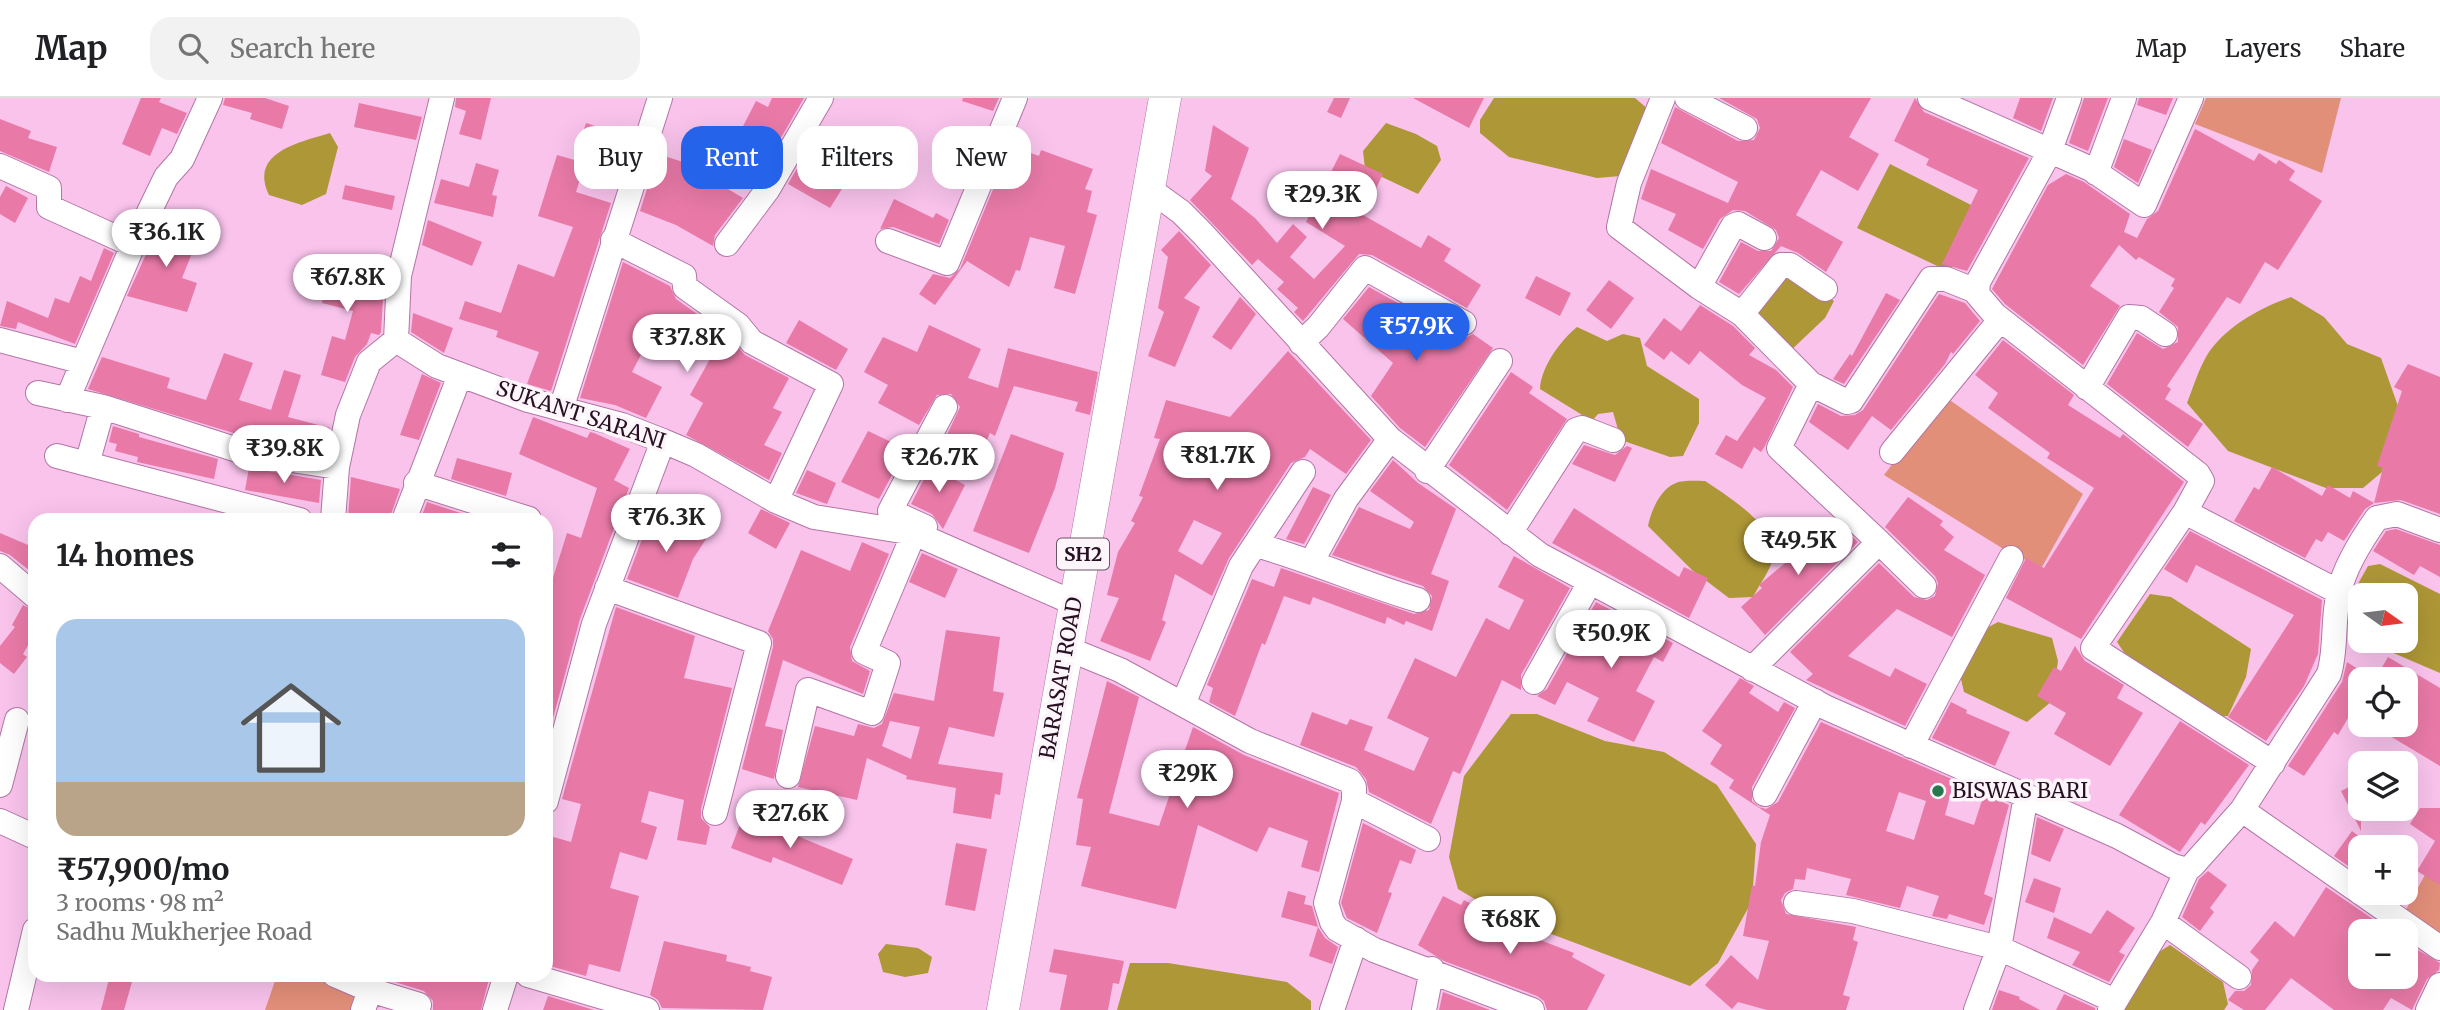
<!DOCTYPE html>
<meta charset="utf-8">
<style>
body{margin:0;font-family:Merriweather,serif;background:#f2f2f2;color:#202124;height:100vh;display:flex;flex-direction:column;font-size:26px;white-space:nowrap}
*{box-sizing:border-box;margin:0}
p{font-size:23px;color:#757577}
.icon{flex:none;width:38px;height:38px;fill:none;stroke:currentColor;stroke-width:2;stroke-linecap:round;stroke-linejoin:round}
.map{position:relative;flex:1;overflow:hidden}
.drawer{position:absolute;left:28px;top:415px;width:525px;height:469px;display:flex;flex-direction:column;background:#fff;border-radius:21px;box-shadow:0 7px 28px #0002}
.drawer>*{flex:none}
.hud{position:absolute;left:574px;top:28px;width:665px;height:63px;display:flex;gap:14px}
.needle{width:46px;rotate:104deg}
.fabs{position:absolute;left:2348px;top:485px;display:grid;gap:14px}
.fabs a{display:grid;place-items:center;width:70px;height:70px;border-radius:14px;background:#fff;box-shadow:0 7px 28px #0002;font-size:35px}
.price{position:absolute;translate:-50% -60px;padding:0 16px;border-radius:24px;background:#fff;color:#222;font-size:23px;line-height:46px;filter:drop-shadow(0 2px 4px #0008)}
.price::after{content:'';position:absolute;left:50%;top:42px;width:21px;height:16px;margin-left:-10px;background:inherit;clip-path:polygon(0 0,100% 0,50% 100%)}
.price.current{background:#2563eb;color:#fff}
ul{padding:0;list-style:none}
li{display:grid;align-content:center;gap:14px;height:371px;padding:0 28px}
li span{display:grid;place-items:center;height:217px;border-radius:21px;color:#555}
li>.icon{margin-inline-start:auto}
span .icon{width:126px;height:126px;fill:#fffc;stroke-width:1}
li b{font-size:30px}
h2{display:flex;justify-content:space-between;align-items:center;height:84px;padding:0 28px;font-size:30px}
.pill{padding:0 24px;border-radius:21px;background:#fff;box-shadow:0 7px 28px #0002;font-size:24px;line-height:63px}
.pill.current{background:#2563eb;color:#fff}
header{display:flex;align-items:center;gap:42px;box-sizing:border-box;height:98px;padding:0 35px;background:#fff;border-bottom:2px solid #e0e0e0}
header strong{font-size:33px}
nav{display:flex;gap:38px;margin-inline-start:auto;font-size:24px}
.search{width:490px;height:63px;background:#f2f2f2;display:flex;align-items:center;gap:18px;box-sizing:border-box;padding:0 24px;border-radius:21px;color:#757577;font-size:26px}
.map>svg:first-child{display:block}
.green{fill:#e28f7a}
.water{fill:#ae9737}
.building{fill:#e97aa8;fill-rule:evenodd}
.lines{fill:none;stroke-linecap:round;stroke-linejoin:round}
.minor-casing{stroke:#b375a5;stroke-width:26}
.major-casing{stroke:#b375a5;stroke-width:33}
.minor{stroke:#fff;stroke-width:24}
.major{stroke:#fff;stroke-width:32}
.poi-dot{fill:#26794c;stroke:#fcf5fa;stroke-width:2.5}
.labels{text-anchor:middle;stroke-width:7;stroke-linejoin:round;paint-order:stroke}
.shield{fill:#fcf5fa;stroke:#685564;stroke-width:2}
.shield-label{font-size:19px;font-weight:bold;fill:#281023}
.street-label{font-size:21px;fill:#281023;stroke:#fcf5fa}
.poi-label{font-size:21px;fill:#281023;stroke:#fcf5fa;text-anchor:start}
</style>
<header>
<strong>Map</strong>
<div class="search"><svg class="icon" aria-label="search" viewBox="0 0 24 24"><circle cx="10" cy="10" r="6"/><path d="M15 15l6 6"/></svg>Search here</div>
<nav><a>Map</a><a>Layers</a><a>Share</a></nav>
</header>
<div class="map">
<svg width="2440" height="912" viewBox="0 0 2440 912">
<rect width="100%" height="100%" fill="#f9c3ec"/>
<path class="green" d="M2206 0H2341L2322 75 2195 26Z
M1944 298 2083 396 2042 469 2010 455 1884 377Z
M2426 775 2440 785V843L2403 817Z
M277 877H318L361 892 355 912H265Z"/>
<path class="water" d="M1494 0H1635L1650 13 1632 77 1597 80 1509 59 1480 35V22Z
M1386 25 1416 36 1437 48 1441 62 1418 96 1365 71 1363 53Z
M330 35 338 49 326 96 302 107 269 97C248 54 301 44 330 35Z
M1890 66 1981 112 1950 174 1857 130Z
M1787 171 1834 203 1825 220 1787 256 1754 221Z
M2291 199 2324 219 2347 246 2381 260 2399 311 2382 374 2363 390H2326L2228 353 2187 305C2193 290 2198 273 2206 259 2224 229 2260 210 2291 199Z
M1577 229 1607 243 1623 236 1640 240 1647 268 1699 301V325L1683 358 1670 359 1621 342 1613 314 1598 316 1592 323 1540 291C1541 269 1560 243 1577 229Z
M1705 383C1726 397 1780 430 1773 460 1770 473 1759 487 1753 499L1729 500 1692 472 1648 428C1651 413 1660 391 1676 385 1683 382 1697 383 1705 383Z
M2380 466 2440 496V575L2384 551 2375 543 2406 542V497H2361V529L2348 517 2354 493 2368 468Z
M2150 496 2171 499 2251 551 2246 579 2228 618 2206 619 2134 569 2117 544Z
M1998 524 2052 540 2058 563 2052 603 2027 624 1964 594 1960 577 1981 533Z
M1511 616H1537L1605 643 1664 654 1717 687 1756 746 1752 803 1718 865 1690 888 1503 818 1458 791 1449 759 1464 678Z
M886 846 918 850 932 859 928 875 905 879 883 874 878 856Z
M2170 847 2223 884 2228 906 2224 912H2121L2156 856Z
M1130 865H1168L1287 884 1311 903V912H1117Z"/>
<path class="building" d="M141 0H161L159 4 187 15 177 36 162 30 150 58 122 46Z
M225 0H265L289 8 282 31 250 21 252 15 223 7Z
M456 0H491L481 42 459 36 466 13 455 9Z
M772 0H804L760 76 720 54 732 32 739 36 756 3 768 9Z
M963 0H999L993 13 962 3Z
M1334 0H1350L1341 20 1327 14Z
M1413 0H1484L1469 30Z
M1719 0H1871L1849 39 1879 56 1858 93 1821 72 1796 117 1843 144 1826 174 1798 155 1781 148 1739 196 1719 184 1741 144 1758 153H1771L1779 140 1776 132 1745 113 1733 112 1720 121 1703 151 1668 132 1676 116 1641 101 1651 71 1728 105 1738 84 1661 45 1675 9 1738 43 1754 42 1760 30 1757 21Z
M1915 0 1924 14 2029 60 1967 173 1942 166 1978 92 1926 67 1929 61 1894 43Z
M2020 0H2053L2041 33 2013 20Z
M2084 0H2108L2088 53 2069 45Z
M2139 0H2173L2166 17 2137 7Z
M359 5 422 19 416 42 354 29Z
M0 21 31 33 28 40 57 49 49 74 0 53Z
M586 25 632 40 622 70 576 55Z
M1213 27 1249 50 1231 101 1255 120 1277 145 1293 126 1307 139 1290 159 1314 181 1345 148 1306 124 1340 56 1383 76 1363 117 1421 150 1428 137 1451 151 1444 163 1481 187 1467 210 1372 157 1359 156 1303 223 1294 214 1298 210 1277 191 1284 184 1258 161 1252 167 1190 102 1212 78 1205 73Z
M2195 31 2254 63 2259 55 2276 66 2279 62 2295 73 2289 82 2322 103 2278 172 2265 164 2240 206 2227 199 2167 288 2171 291 2165 301 2203 326 2188 349 2107 286 2137 235 2163 251 2178 244V229L2159 214 2174 190 2171 188 2175 181 2139 159 2136 162 2119 147 2090 188 2120 208 2083 267 2005 206 1992 191 2048 87 2066 76 2084 84 2130 116 2124 134 2137 140 2147 121 2158 113Z
M814 41 857 67 830 110 788 86Z
M2124 41 2152 52 2138 85 2114 69Z
M1011 48 1039 58 1041 52 1093 71 1085 91 1092 93 1087 114 1097 117 1075 196 1054 190 1065 148 1030 139 1020 173 1016 172 1009 189 967 163 935 207 919 196 933 176 950 180 960 171Z
M967 52 976 56 963 87 955 84Z
M658 56 683 64 743 100 715 137 713 148 676 127 640 113Z
M557 57 585 65 576 94 611 105 551 293 527 286 539 254 496 239 498 233 459 221 465 203 501 215 518 166 554 179 573 129 538 118Z
M476 65 499 72 492 97 497 98 493 119 434 105 441 81 469 89Z
M345 87 395 98 392 112 342 101Z
M6 88 28 100 15 125 0 116V99Z
M894 101 933 120 936 115 949 122 939 146 893 129 880 131Z
M165 115 181 121 175 137 196 145 182 180 197 185 187 214 127 198Z
M428 122 482 144 472 168 422 147Z
M1179 133 1211 167 1184 200 1200 209 1175 269 1148 258 1164 214 1158 210 1168 159 1161 152Z
M104 150 114 155 75 246 18 224 16 231 0 228 7 203 48 220 55 200 69 205 80 178 91 183Z
M301 164 384 185 381 234 379 237 371 235 367 246 355 259 345 284 321 277 332 238 345 242 353 213 322 205 325 190 296 183Z
M623 164 670 188 676 201 728 238 745 257 789 280 773 310 782 314 764 347 782 355 769 382 686 337 703 305 690 297 715 252 662 216 632 274 662 289 646 320 615 307 580 300Z
M1536 178 1571 195 1560 218 1525 200Z
M1609 182 1634 200 1611 231 1586 212Z
M1369 189 1457 238 1465 240 1473 236 1493 250 1425 349 1400 330 1371 298 1393 265 1343 221Z
M1886 195 1900 202 1844 286 1833 281 1850 256 1852 258Z
M1939 196 1965 205 1980 223 1953 256 1951 254 1945 266 1891 332 1872 318 1848 352 1809 324 1818 306 1841 318 1855 317 1863 312Z
M1240 199 1256 216 1231 252 1212 239Z
M1700 207 1733 228 1755 250 1749 257 1776 272 1793 289 1765 348 1761 354 1754 349 1742 371 1715 356 1726 337 1737 343 1766 300 1742 287 1700 253 1689 267 1671 253 1664 262 1644 247 1664 220 1681 233Z
M413 215 453 230 444 255 411 234Z
M799 222 848 251 836 272 786 245Z
M929 227 981 251 968 280 998 290 1008 250 1098 274 1090 317 1075 313 1078 304 1014 288 995 338 990 335 981 355 965 352 945 341 960 309 951 296 937 297 919 327 878 305 888 287 864 274 883 239 917 254Z
M2003 242 2074 297 2068 307 2120 340 2123 336 2184 384 2081 541 2006 500 2026 460 2044 470 2094 390 2047 360 2050 355 1988 310 1998 295 1975 277Z
M1288 253 1371 342 1346 376 1310 351 1305 359 1291 365 1229 460 1212 498 1175 476 1162 522 1166 524 1150 563 1100 543 1119 500 1107 497 1118 454 1135 425 1131 423 1143 399 1139 398 1160 341 1154 340 1166 302 1230 319ZM1194 422 1222 435 1202 467 1178 453Z
M224 255 253 265 239 302 271 312 284 272 301 277 288 319 330 330 325 352 250 340 88 291 102 259 170 280 167 290 206 302Z
M2408 266 2440 279V416L2401 402 2374 405 2365 411 2344 443 2328 434 2322 444 2316 441 2305 460 2234 423 2254 389 2259 392 2272 369 2322 398 2328 387 2350 400 2353 393 2374 405 2383 370 2377 368 2402 293 2394 289Z
M1511 274 1533 289 1529 295 1567 321 1507 412 1449 367Z
M422 276 441 285 419 342 400 337Z
M533 319 587 340 590 334 594 335 630 351 614 382 629 390 580 521 546 646V502L567 435 581 440 597 390 519 356Z
M113 328 139 336V339L218 361 214 381 137 364 138 359 115 353 117 346 109 344Z
M868 333 906 351 879 401 841 384Z
M1011 336 1064 355 1055 390 1029 455 973 433Z
M1584 347 1615 357 1627 348 1632 350 1615 384 1572 366Z
M457 360 512 375 506 398 451 381Z
M1393 362 1418 385 1456 411 1431 476 1449 483 1432 533 1406 523 1404 527 1387 519 1385 526 1313 499 1310 507 1284 498 1265 547 1262 545 1235 618 1209 604 1213 590 1207 587 1252 481 1274 489 1281 470 1414 516 1429 512 1432 498 1423 488 1332 457 1359 409 1410 431 1414 424 1370 393Z
M933 364 954 375 952 380 965 387 943 431 932 416 911 406Z
M249 370 321 382 319 405 245 392Z
M807 372 836 385 827 406 796 395Z
M351 379 400 391 389 422 348 419Z
M1313 389 1331 397 1304 446 1286 441Z
M1908 399 1943 423 1940 427 1954 439 1944 452 1985 477 1952 539 1897 511 1848 558 1890 579 1895 570 1927 586 1905 628 1806 582 1813 576 1790 554 1879 465 1914 499 1927 502 1935 498 1938 485 1935 478 1885 429Z
M427 404 482 422 421 420Z
M654 409 708 438 693 461 678 500 627 481Z
M1574 410 1679 479 1684 469 1708 480 1689 520 1552 445Z
M761 411 790 425 776 451 748 435Z
M1835 423 1858 444 1765 537 1741 509 1762 490 1759 487Z
M2396 431 2440 447V479L2420 468 2414 477 2373 453 2386 433Z
M2190 433 2322 502 2318 556 2304 588 2266 643 2228 619 2294 517 2196 467 2187 485 2164 471Z
M0 435 35 450V477L10 457 0 453Z
M862 444 889 456 850 549 852 563 870 573 863 596 783 562 765 628 783 632 774 681 742 671 773 549V541L768 533 801 452 850 473Z
M922 455 958 471 945 500 909 484Z
M1514 458 1570 490 1521 577V592L1502 582 1460 676 1453 673 1431 726 1369 694 1366 681 1356 669 1300 647 1312 614 1347 627 1350 621 1373 629 1364 652 1414 673 1429 640 1387 620 1415 560 1456 579 1486 520 1509 532 1524 502 1498 489Z
M1596 504 1673 545 1663 564 1654 559 1636 593 1655 603 1634 644 1587 623 1599 600 1567 584 1555 607 1537 598 1547 591Z
M23 507 35 513V536L23 556 27 559 14 576 0 565V548L15 529 12 527Z
M616 509 695 538 684 580 732 590 701 711V720L710 729 706 747 677 742 684 702 649 693 641 724 657 729 647 762 620 754 610 790 639 798 620 874 589 866 586 878 546 867V751L550 738 571 744 581 706 562 701Z
M946 532 1000 539 993 593 1004 595 994 639 949 629 938 666 1003 675 1000 697 995 696 991 721 953 715 956 690 906 681 907 678 867 660 857 702 798 689 815 628 854 638 858 626 874 630 882 626 894 595 934 603ZM890 623 920 629 911 661 882 648Z
M2075 548 2085 563 2124 587 2117 600 2143 615 2110 668 2054 636 2066 615 2037 598 2054 569 2061 573Z
M2388 559 2440 590V668L2370 626H2406V581H2375Z
M2347 564 2361 573V621L2351 615 2338 637 2334 634 2304 678 2288 668 2342 584Z
M1740 580 1754 588 1749 595 1778 614 1784 604 1795 610 1752 689V703L1759 709 1766 711 1778 704 1821 624 1954 682 1945 717 1974 727 1984 696 2009 707 1984 796 1993 800 1984 827 1949 816 1947 821 1932 818 1939 798 1907 788 1900 810 1846 797 1851 781 1807 770 1805 782 1795 781 1793 791 1785 795 1781 802 1786 816 1856 829 1853 842 1858 844 1843 897 1850 899 1846 912H1767L1738 904 1732 911 1705 887 1731 857 1758 882 1769 843 1743 838 1752 787 1755 788 1761 744 1770 717 1729 690 1734 682 1710 666 1722 647 1702 633ZM1899 694 1926 703 1914 742 1886 733Z
M1107 583 1139 599 1109 715 1159 728 1193 629 1244 657 1339 695 1319 774 1301 769 1308 743 1269 729 1257 754 1198 727 1176 811 1081 788 1091 749 1076 747 1083 701 1077 700Z
M1951 604 1967 612 1966 615 2010 634 1995 668 1932 640Z
M2180 623 2249 667 2205 727 2201 724 2180 754 2119 717Z
M2361 683V733L2341 693Z
M2420 710H2440V787L2417 773 2435 743 2410 726Z
M744 716 853 761 842 787 773 759 771 765 731 750Z
M2037 719 2064 731 2050 764 2031 756Z
M1363 725 1416 752 1411 766 1400 762 1388 794 1392 795 1377 835 1347 820 1341 805Z
M2352 733 2361 740V777L2334 758Z
M956 745 987 751 975 813 945 807Z
M2208 773 2227 787 2210 810 2214 814 2200 833 2182 819 2199 781Z
M2034 780 2061 790 2054 815 2025 804Z
M2326 789 2383 828 2379 833H2361V878H2406V845L2440 865 2439 872 2427 881 2412 912 2391 900 2383 912H2334L2291 880 2265 912H2244L2228 902 2235 893H2244L2251 887 2252 872 2259 862 2250 854 2275 823 2294 839Z
M1288 793 1306 798 1304 806 1312 808 1318 829 1281 819Z
M1443 798 1461 807 1464 802 1527 837 1574 855 1572 859 1605 877 1587 912H1547L1544 903 1537 898 1444 863 1418 847Z
M2107 812 2135 830 2119 854 2125 857 2109 884 2072 867 2080 854 2047 840 2054 819 2091 836Z
M1318 829 1325 840 1338 849 1332 866 1309 858Z
M664 843 727 857 726 863 751 869 750 873 772 879 763 912 662 910 658 902 650 897Z
M1054 851 1124 863 1119 886 1113 885 1108 912H1060L1067 877 1049 874Z
M110 877H134L124 912H101Z
M372 877H490L481 912H433V903L424 893Z
M1999 892 2020 899 2019 901 2040 912H1992Z
M1443 894 1490 912H1439Z
M2064 896 2095 910V912H2056Z
M548 898 594 912H543Z"/>
<g class="lines">
<g class="minor-casing">
<path id="minor" d="M442 0 399 178 396 242 437 268 528 302 622 327 663 343 696 357 776 403 814 419 914 435 1074 505
M1663 0 1629 85 1619 129 1699 189 1742 216 1811 286 1779 350 1879 444 1752 571
M1687 0 1745 30
M1930 0 2091 71 2144 107 2191 0
M2069 0 2049 55 1978 184 1977 196 1995 217 2198 376 2202 383 2185 414 2093 550 2273 665
M0 68 49 90V109L133 147
M2096 75 2124 0
M1148 90 1181 114 1202 135 1390 341 1540 457 1827 610 2117 738 2173 768 2187 772 2193 767 2242 712 2440 850
M613 142 684 178 685 189 738 227 752 244 831 286 776 403
M888 143 947 165 1015 0
M727 146 768 91 821 0
M1699 189 1733 128 1738 126 1764 140
M1742 216 1781 167H1790L1825 191
M0 242 83 264
M1301 245 1318 229 1365 170 1464 225
M1811 286 1847 304 1851 303 1931 181H1946L1976 193
M2087 290 2129 219 2141 220 2165 236
M38 295 103 309 247 355 337 369
M67 302 133 147 166 79 182 61 210 0
M561 311 660 0
M1892 354 2000 222
M57 358 300 422
M87 366 103 309
M1427 373 1500 263
M416 385 529 421
M2185 414 2339 494
M333 422 337 369 348 317 369 264 396 242
M404 422 460 277
M925 429 890 413 945 309
M1510 435 1576 332 1582 330 1613 342
M1879 444 1924 488
M1256 447C1311 462 1363 486 1418 502
M1312 463 1346 401 1390 341
M0 468 35 498
M607 490 759 545 715 715
M1066 550 1120 572 1250 643 1350 683 1354 689V703L1326 805 1332 824 1337 831 1374 852 1532 912
M1534 584 1590 484
M1183 606 1241 468 1303 374
M1911 648 2011 460
M788 678 808 592 872 615 888 565 864 554 914 435
M0 687 17 622
M1765 696 1815 603
M546 703 594 526 663 343
M1354 703 1428 741
M2242 712 2329 576C2337 549 2332 521 2339 494 2345 468 2362 441 2377 420L2397 416 2440 432
M0 723 35 739
M1796 805 1853 813 1999 850 2115 903
M2163 824 2239 879
M335 877 370 892 419 907
M528 877 647 912
M16 912 35 832
M363 912 370 892
M495 912 506 877
M1332 912 1356 841
M1424 912 1432 871
M1976 912 1999 850 2026 698
M2110 912 2163 824 2187 772
M2428 912 2440 887"/>
</g>
<g class="major-casing">
<path id="major" d="M1003 912 1165 0"/>
</g>
<use href="#minor" class="minor"/>
<use href="#major" class="major"/>
</g>
<circle class="poi-dot" cx="1938" cy="693" r="7"/>
<g class="labels">
<rect class="shield" x="1057" y="440.5" width="52" height="31" rx="5"/>
<g class="shield-label">
<text x="1083" y="463">SH2</text>
</g>
<g class="street-label">
<text transform="translate(581 317) rotate(18)" y="7">SUKANT SARANI</text>
<text transform="translate(1061 580) rotate(-80)" y="7">BARASAT ROAD</text>
</g>
<g class="poi-label">
<text x="1952" y="700">BISWAS BARI</text>
</g>
</g>
</svg>
<div class="fabs">
<a><svg class="needle" viewBox="-14 -14 28 28"><path d="M0-13l5 13h-10z" fill="#e53935"/><path d="M0 13l5-13h-10z" fill="#757577"/></svg></a>
<a><svg class="icon" aria-label="locate" viewBox="0 0 24 24"><circle cx="12" cy="12" r="6"/><path d="M12 2v4M12 18v4M2 12h4M18 12h4"/></svg></a>
<a><svg class="icon" aria-label="layers" viewBox="0 0 24 24"><path d="M12 4l9 5-9 5-9-5zM3 14l9 5 9-5"/></svg></a>
<a>+</a>
<a>−</a>
</div>
<b class="price" style="left:1322px;top:133px">₹29.3K</b>
<b class="price" style="left:166px;top:171px">₹36.1K</b>
<b class="price" style="left:347px;top:216px">₹67.8K</b>
<b class="price current" style="left:1416px;top:265px">₹57.9K</b>
<b class="price" style="left:687px;top:276px">₹37.8K</b>
<b class="price" style="left:284px;top:387px">₹39.8K</b>
<b class="price" style="left:1217px;top:394px">₹81.7K</b>
<b class="price" style="left:939px;top:396px">₹26.7K</b>
<b class="price" style="left:666px;top:456px">₹76.3K</b>
<b class="price" style="left:1798px;top:479px">₹49.5K</b>
<b class="price" style="left:1611px;top:572px">₹50.9K</b>
<b class="price" style="left:1187px;top:712px">₹29K</b>
<b class="price" style="left:790px;top:752px">₹27.6K</b>
<b class="price" style="left:1510px;top:858px">₹68K</b>
<div class="hud">
<a class="pill">Buy</a>
<a class="pill current">Rent</a>
<a class="pill">Filters</a>
<a class="pill">New</a>
</div>
<section class="drawer">
<h2>14 homes<svg class="icon" aria-label="filters" viewBox="0 0 24 24"><path d="M4 7h16M4 17h16"/><circle cx="9" cy="7" r="2"/><circle cx="15" cy="17" r="2"/></svg></h2>
<ul>
<li><span style="background:linear-gradient(#a9c7e8 75%,#b9a48a 0)"><svg class="icon" aria-label="home" viewBox="0 0 24 24"><path d="M3 11l9-7 9 7M6 9v11h12V9"/></svg></span><div><b>₹57,900/mo</b><p>3 rooms · 98 m²</p><p>Sadhu Mukherjee Road</p></div></li>
</ul>
</section>
</div>
